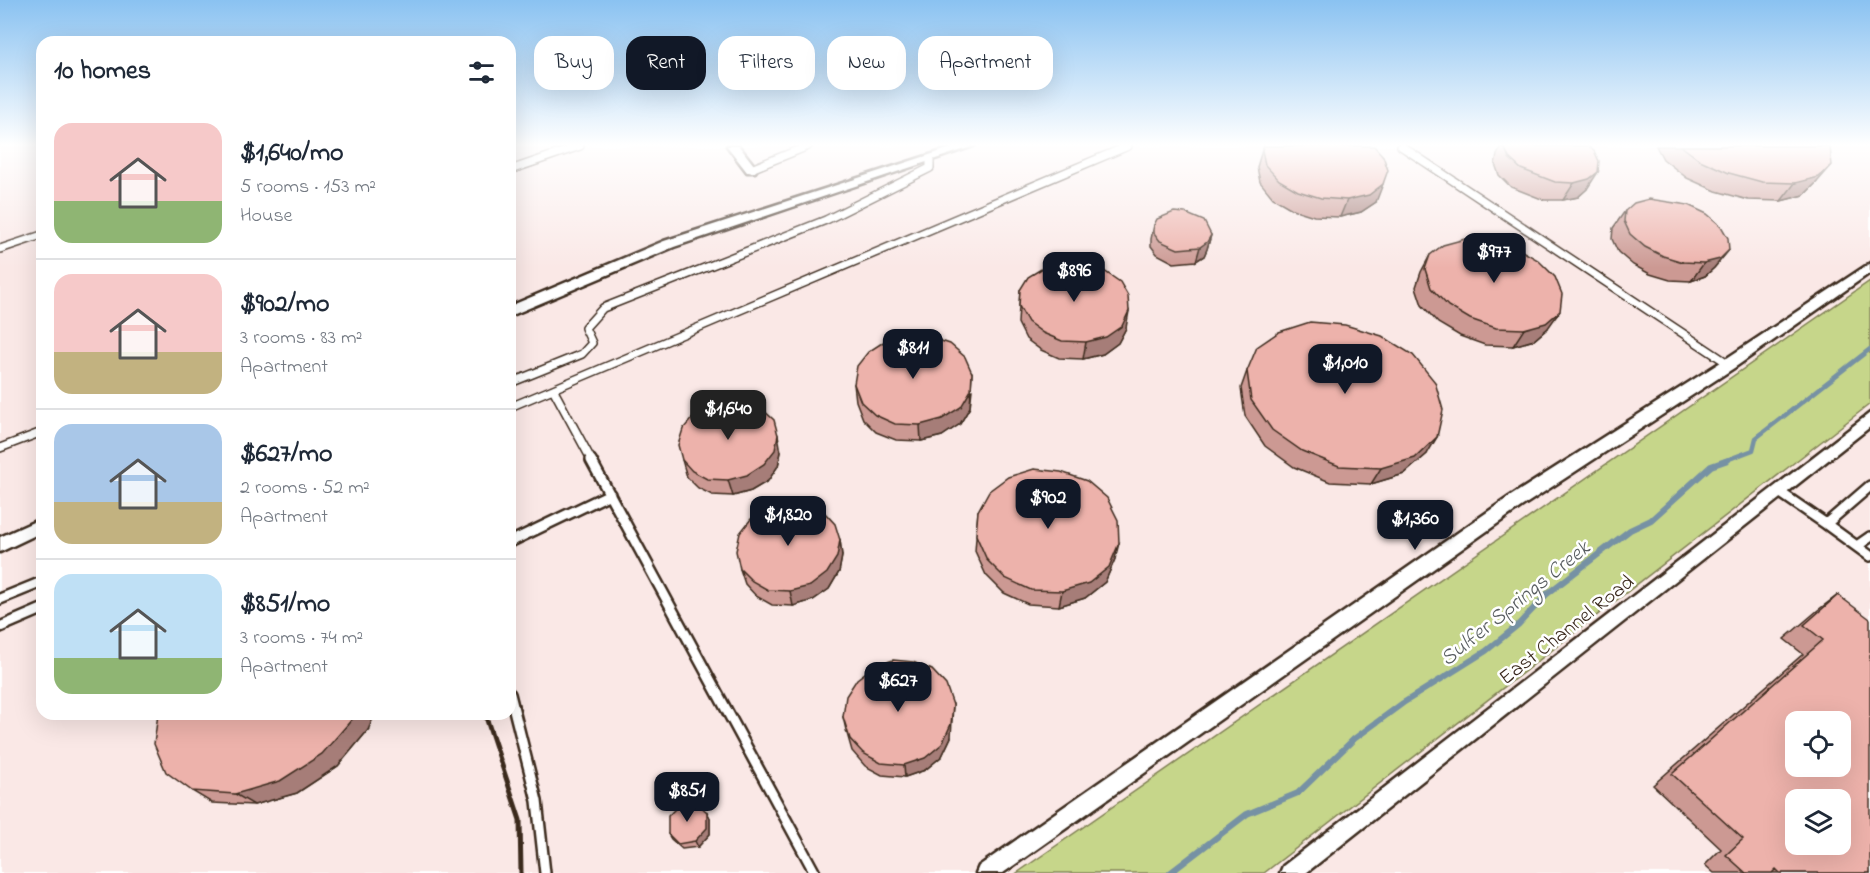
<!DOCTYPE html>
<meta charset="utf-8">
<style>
body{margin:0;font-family:"Indie Flower",sans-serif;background:#f2f2f3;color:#1f2937;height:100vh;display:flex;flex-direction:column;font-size:22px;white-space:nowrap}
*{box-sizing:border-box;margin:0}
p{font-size:20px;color:#747a83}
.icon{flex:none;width:33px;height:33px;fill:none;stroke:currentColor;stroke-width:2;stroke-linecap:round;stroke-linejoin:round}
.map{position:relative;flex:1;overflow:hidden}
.panel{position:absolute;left:36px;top:36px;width:480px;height:684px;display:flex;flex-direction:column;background:#fff;border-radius:18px;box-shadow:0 6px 24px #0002}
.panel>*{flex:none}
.top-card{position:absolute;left:534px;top:36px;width:570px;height:54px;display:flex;gap:12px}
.buttons{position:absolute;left:1785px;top:711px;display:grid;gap:12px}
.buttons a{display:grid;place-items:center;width:66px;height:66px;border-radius:12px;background:#fff;box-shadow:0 6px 24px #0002;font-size:30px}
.price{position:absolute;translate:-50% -51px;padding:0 14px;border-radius:12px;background:#111827;color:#fff;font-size:20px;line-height:39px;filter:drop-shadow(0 2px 3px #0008)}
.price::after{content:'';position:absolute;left:50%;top:36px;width:18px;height:14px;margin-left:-9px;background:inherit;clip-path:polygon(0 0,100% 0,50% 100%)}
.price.current{background:#222;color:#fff}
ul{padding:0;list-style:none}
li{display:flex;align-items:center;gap:18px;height:150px;padding:0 18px}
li+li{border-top:2px solid #e0e1e3}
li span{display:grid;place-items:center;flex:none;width:168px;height:120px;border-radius:18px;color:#555}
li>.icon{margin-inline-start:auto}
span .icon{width:72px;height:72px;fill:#fffc;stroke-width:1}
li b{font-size:26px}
h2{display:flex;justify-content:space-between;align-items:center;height:72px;padding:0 18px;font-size:26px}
.pill{padding:0 21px;border-radius:18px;background:#fff;box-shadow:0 6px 24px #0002;font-size:21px;line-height:54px}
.pill.current{background:#111827;color:#fff}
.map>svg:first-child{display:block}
.built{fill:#fae8e6;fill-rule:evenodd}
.green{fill:#c6d68a;stroke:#808054;stroke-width:1.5}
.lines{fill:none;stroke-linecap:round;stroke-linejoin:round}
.stream-far1{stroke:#7691a4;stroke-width:4.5}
.stream{stroke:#7691a4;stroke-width:6}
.lane-far1-casing{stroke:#3b2a1e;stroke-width:10}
.lane-casing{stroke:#3b2a1e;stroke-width:14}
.street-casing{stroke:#3b2a1e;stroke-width:5}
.lane-far1{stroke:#fff;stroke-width:7}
.lane{stroke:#fff;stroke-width:9}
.street{fill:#fff;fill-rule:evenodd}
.rail{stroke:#3b2a1e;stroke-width:5}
.wall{fill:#cc9993;stroke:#3b2a1e;stroke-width:1.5}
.shaded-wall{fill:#a67d78;stroke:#3b2a1e;stroke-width:1.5}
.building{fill:#edb2ab;stroke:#3b2a1e;stroke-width:1.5;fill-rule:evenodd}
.labels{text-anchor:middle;stroke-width:5;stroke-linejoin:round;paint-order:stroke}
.street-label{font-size:21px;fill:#3b2a1e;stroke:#fff}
.water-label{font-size:22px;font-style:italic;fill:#595e61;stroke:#fff}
</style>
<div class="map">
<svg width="1870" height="873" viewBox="0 0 1870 873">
<rect width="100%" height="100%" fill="#fff"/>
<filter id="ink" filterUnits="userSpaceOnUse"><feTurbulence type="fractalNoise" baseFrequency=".0167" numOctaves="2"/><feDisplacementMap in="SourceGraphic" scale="12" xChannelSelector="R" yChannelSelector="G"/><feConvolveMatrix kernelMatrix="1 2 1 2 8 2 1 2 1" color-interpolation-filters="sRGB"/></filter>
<g filter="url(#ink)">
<path class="built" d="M0 146H42V714H510V146H1870V296L1065 873H0Z
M1870 335V873H1134ZM1796 722H1840V766H1796ZM1796 800H1840V844H1796Z"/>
<path class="green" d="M1870 281V404L1264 873H1017Z"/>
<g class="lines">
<path class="stream-far1" d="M1724 461 1753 450 1756 438 1870 349"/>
<path class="stream" d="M1170 873 1247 814 1298 793 1354 739 1403 703 1486 651 1518 625 1547 594 1630 530 1651 520 1711 466 1728 460"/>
<g class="lane-far1-casing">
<path id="lane-far1" d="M1401 146 1729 364
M751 169 808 146
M510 170 580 146
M0 249 42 235
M510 383 582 354 592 343 585 328 603 308 826 220 930 168V159
M510 407 553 389
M0 448 42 432
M592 461 553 389 1128 146"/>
</g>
<g class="lane-casing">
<path id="lane" d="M591 460 815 873
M1778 491 1826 524 1870 486
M1826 524 1870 556
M510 542 610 494
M1857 546 1870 537
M0 599 42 582
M0 627 42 609
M510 694 537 801 545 873"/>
</g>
<g class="street-casing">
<path id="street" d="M727 146H739L757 169 755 172H747Z
M957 146H974L674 247 510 316V306L664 241Z
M1870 263V273L1734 368 1521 507 1003 873H976L979 866 1509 497 1724 360Z
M1870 413V427L1306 873H1280L1283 866Z
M42 518V532L0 552V537Z"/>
</g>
<use href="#lane-far1" class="lane-far1"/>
<use href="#lane" class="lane"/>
<use href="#street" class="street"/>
<path class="rail" d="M485 714 520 820 521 873"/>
</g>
<path class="wall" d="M1502 146H1588L1587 189 1578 197 1563 200H1544L1511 187 1499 175 1495 164 1497 155Z
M1656 146H1829L1817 182 1804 195 1781 201 1748 200 1716 191 1687 178 1663 159Z
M1262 150 1376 202 1361 212 1340 217 1314 216 1292 209 1273 198 1260 182 1257 167Z
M1625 211 1729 250 1714 268 1705 276 1691 281 1670 280 1650 274 1633 265 1618 252 1612 239 1613 228Z
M1154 225 1211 235 1207 249 1204 256 1196 261 1174 263 1157 254 1151 246V239Z
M1430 255 1548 328 1534 340 1513 346 1485 345 1460 336 1438 323 1422 305 1416 287 1421 272Z
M1020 290 1126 328 1118 343 1103 354 1083 359 1059 358 1041 350 1026 339 1018 323Z
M1247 371 1427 454 1404 474 1371 484 1330 482 1294 467 1265 446 1245 416 1241 388Z
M854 384 972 390 970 407 960 424 942 436 921 441 896 440 876 432 863 419 856 401Z
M781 452 778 466 768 481 751 491 733 496 712 495 698 488 687 477 682 460Z
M978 511 1115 559 1105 582 1085 598 1059 606 1028 604 1004 593 986 575 975 551Z
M840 540 842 556 839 572 829 589 813 600 793 606 772 605 756 596 745 584 740 569Z
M1838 595 1870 873H1714L1705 865 1721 849 1653 785 1803 654 1784 639 1818 610Z
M843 717 951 737 942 756 925 770 905 777 882 775 865 766 852 751 846 730Z
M368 730 338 766 297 793 254 805 212 803 192 791Z
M707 812 710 818V834L698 847 682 849 671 839 668 834Z"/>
<path class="shaded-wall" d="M1832 165 1817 182 1804 195 1781 201 1795 183Z
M1598 172 1587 189 1578 197 1563 200 1574 183Z
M1383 184 1376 202 1361 212 1340 217 1347 200Z
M1211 235 1207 249 1204 256 1196 261 1200 247Z
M1729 250 1714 268 1705 276 1691 281 1704 263Z
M1129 311 1126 328 1118 343 1103 354 1083 359 1086 342Z
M1560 311 1548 328 1534 340 1513 346 1524 329Z
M972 373 970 407 960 424 942 436 921 441 920 425Z
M778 435 781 452 778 466 768 481 751 491 733 496 728 480Z
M1437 437 1427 454 1404 474 1371 484 1381 468Z
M840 540 842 556 839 572 829 589 813 600 793 606 790 591Z
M1119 543 1115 559 1105 582 1085 598 1059 606 1062 591Z
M953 705 951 737 942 756 925 770 905 777 904 765Z
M355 714H375L368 730 338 766 297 793 254 805 235 794Z
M707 812 710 818V834L698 847 695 841Z"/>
<path class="building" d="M1264 146H1374L1383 156 1388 170 1383 184 1369 195 1347 200 1321 198 1298 191 1279 180 1265 165 1262 150Z
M1504 146H1588L1594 151 1599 161 1598 172 1589 179 1574 183 1555 182 1521 169 1509 158Z
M1681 146H1829L1830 147 1832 165 1819 177 1795 183 1762 182 1729 173 1700 160Z
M1649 199 1688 205 1707 214 1721 226 1728 238 1729 250 1720 259 1704 263 1683 262 1663 256 1645 247 1630 234 1624 221 1625 211 1634 203Z
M1174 212 1185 213 1204 221 1211 235 1207 242 1200 247 1178 249 1160 241 1154 233V225L1157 219Z
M1465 239 1489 240 1515 247 1538 260 1555 277 1562 294 1560 311 1546 323 1524 329 1496 328 1470 319 1448 306 1431 288 1425 269 1430 255 1443 245Z
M1063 263 1083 265 1104 271 1120 282 1128 296 1129 311 1122 326 1106 337 1086 342 1062 341 1043 333 1028 322 1019 306 1020 290 1028 277 1043 268Z
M1310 322 1345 325 1382 336 1413 355 1435 382 1443 410 1437 437 1415 458 1381 468 1339 466 1302 451 1272 430 1251 400 1247 371 1257 347 1279 332Z
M907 336 929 337 950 344 965 357 972 373 971 390 961 407 942 419 920 425 895 424 875 415 861 402 854 384 857 366 868 352 885 341Z
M728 402 746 403 763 410 774 420 778 435 775 450 764 464 747 475 728 480 707 479 692 471 682 460 678 445 683 429 694 416 709 407Z
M1034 469 1061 472 1087 481 1107 498 1118 520 1119 543 1109 567 1089 583 1062 591 1031 590 1005 578 987 560 976 535 978 511 989 491 1008 477Z
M786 503 805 504 823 511 835 524 840 540 837 557 827 573 810 586 790 591 768 590 752 581 740 569 736 551 740 533 751 519 767 509Z
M1838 595 1870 619V873H1780L1776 869 1772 873H1746L1726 855 1743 839 1672 774 1823 640 1804 625ZM1796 722H1840V766H1796ZM1796 800H1840V844H1796Z
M893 660 913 662 932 670 946 685 953 705 951 724 942 744 925 758 904 765 881 763 863 753 850 739 843 717 846 696 857 679 873 667Z
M158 714H355L354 717 322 754 280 781 235 794 192 791 166 772 154 744Z
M696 802 707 812V828L695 841 678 844 668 834V816L680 804Z"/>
</g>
<linearGradient id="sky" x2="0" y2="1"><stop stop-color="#8ac2f1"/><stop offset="0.54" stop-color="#fff"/><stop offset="1" stop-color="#fff" stop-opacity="0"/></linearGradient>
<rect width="1870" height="268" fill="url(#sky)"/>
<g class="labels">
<g class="street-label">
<text transform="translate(1566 629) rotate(-38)" y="7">East Channel Road</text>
</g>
<g class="water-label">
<text transform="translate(1514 602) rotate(-39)" y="8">Sulfer Springs Creek</text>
</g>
</g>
</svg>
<div class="buttons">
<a><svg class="icon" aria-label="locate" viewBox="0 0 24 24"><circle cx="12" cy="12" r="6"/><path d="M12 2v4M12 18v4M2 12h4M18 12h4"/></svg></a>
<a><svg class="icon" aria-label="layers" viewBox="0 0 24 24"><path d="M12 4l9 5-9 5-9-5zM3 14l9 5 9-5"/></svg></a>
</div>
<b class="price" style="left:1494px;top:284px">$977</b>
<b class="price" style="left:1074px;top:303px">$896</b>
<b class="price" style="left:913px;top:380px">$811</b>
<b class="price" style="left:1345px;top:395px">$1,010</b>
<b class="price current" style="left:728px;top:441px">$1,640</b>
<b class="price" style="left:1048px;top:530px">$902</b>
<b class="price" style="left:788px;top:547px">$1,820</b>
<b class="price" style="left:1415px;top:551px">$1,360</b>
<b class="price" style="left:898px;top:713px">$627</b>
<b class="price" style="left:687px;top:823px">$851</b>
<div class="top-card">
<a class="pill">Buy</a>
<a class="pill current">Rent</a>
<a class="pill">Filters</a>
<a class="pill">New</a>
<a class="pill">Apartment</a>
</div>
<section class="panel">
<h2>10 homes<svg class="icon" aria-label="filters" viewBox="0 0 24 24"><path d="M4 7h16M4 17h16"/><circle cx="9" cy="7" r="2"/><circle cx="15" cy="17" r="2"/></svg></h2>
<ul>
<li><span style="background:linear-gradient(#f6c9c9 65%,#8fb573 0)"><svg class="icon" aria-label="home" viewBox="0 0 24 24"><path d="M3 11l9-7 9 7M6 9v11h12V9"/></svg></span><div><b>$1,640/mo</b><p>5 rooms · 153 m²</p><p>House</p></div></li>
<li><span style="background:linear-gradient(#f6c9c9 65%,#c2b280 0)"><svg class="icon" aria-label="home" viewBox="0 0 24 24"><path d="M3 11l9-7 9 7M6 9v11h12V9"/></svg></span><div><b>$902/mo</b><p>3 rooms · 83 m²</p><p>Apartment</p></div></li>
<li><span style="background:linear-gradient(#a9c7e8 65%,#c2b280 0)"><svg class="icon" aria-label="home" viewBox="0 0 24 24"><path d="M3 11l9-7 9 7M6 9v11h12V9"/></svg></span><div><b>$627/mo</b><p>2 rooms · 52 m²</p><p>Apartment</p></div></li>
<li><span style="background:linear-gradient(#bfe0f5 70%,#8fb573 0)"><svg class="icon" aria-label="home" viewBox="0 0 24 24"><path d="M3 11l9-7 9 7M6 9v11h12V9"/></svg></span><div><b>$851/mo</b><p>3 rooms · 74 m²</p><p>Apartment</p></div></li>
</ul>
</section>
</div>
